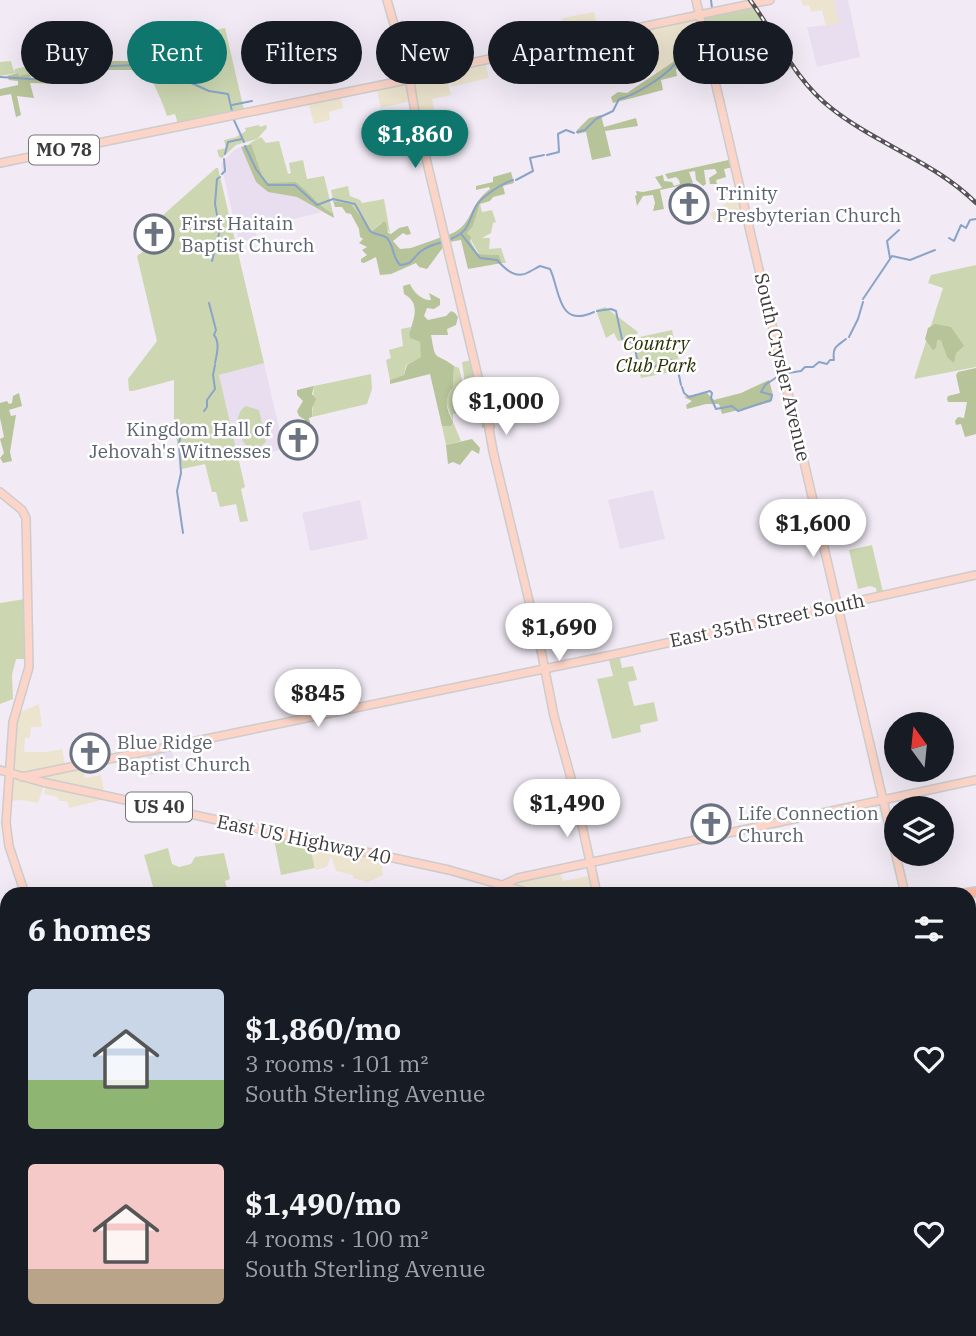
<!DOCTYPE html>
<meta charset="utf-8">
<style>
body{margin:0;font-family:"IBM Plex Serif",serif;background:#242831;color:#f1f3f6;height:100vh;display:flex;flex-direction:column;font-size:26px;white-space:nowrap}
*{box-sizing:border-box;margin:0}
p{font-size:23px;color:#9ea1a6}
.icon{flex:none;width:38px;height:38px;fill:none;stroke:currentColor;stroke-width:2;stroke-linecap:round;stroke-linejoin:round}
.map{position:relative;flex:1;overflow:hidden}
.side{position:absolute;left:0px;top:887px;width:976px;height:450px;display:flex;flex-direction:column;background:#171b24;border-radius:21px 21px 0 0;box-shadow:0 7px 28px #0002}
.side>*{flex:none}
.banner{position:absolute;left:21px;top:21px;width:934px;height:63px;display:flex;gap:14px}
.needle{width:46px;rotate:345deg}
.buttons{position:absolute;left:884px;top:712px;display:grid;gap:14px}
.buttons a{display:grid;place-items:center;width:70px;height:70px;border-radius:50%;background:#171b24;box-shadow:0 7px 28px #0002;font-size:35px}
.price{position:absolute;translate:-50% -60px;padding:0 16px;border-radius:24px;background:#fff;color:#222;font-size:23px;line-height:46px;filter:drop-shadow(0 2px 4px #0008)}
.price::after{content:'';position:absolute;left:50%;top:42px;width:21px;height:16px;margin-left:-10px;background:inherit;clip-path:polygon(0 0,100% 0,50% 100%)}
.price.active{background:#0f766e;color:#fff}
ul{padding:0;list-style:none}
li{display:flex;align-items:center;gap:21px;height:175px;padding:0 28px}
li span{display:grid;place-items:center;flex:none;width:196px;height:140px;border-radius:7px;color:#555}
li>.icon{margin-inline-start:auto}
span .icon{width:84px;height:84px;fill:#fffc;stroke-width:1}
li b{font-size:30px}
h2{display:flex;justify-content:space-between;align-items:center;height:84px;padding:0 28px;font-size:30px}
.pill{padding:0 24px;border-radius:32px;background:#171b24;box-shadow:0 7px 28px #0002;font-size:24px;line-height:63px}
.pill.active{background:#0f766e;color:#fff}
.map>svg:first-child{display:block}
.commercial{fill:#ece4ce}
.built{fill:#e9deef}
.green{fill:#ccd7b2}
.forest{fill:#b7c398}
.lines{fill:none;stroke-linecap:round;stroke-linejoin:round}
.stream{stroke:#8aa4c8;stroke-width:2}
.major-casing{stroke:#cdcccd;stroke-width:10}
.highway-casing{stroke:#cdcccd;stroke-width:12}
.major{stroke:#fcd5c8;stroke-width:7}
.highway{stroke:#fab9a4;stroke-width:9}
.rail-casing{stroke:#565358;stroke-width:4.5}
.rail{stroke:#fff;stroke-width:2;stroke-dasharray:5;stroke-linecap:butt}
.labels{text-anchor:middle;stroke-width:5;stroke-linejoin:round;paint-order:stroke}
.shield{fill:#fff;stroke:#777578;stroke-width:2}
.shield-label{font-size:18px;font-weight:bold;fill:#3d3a3e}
.worship-label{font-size:19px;fill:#5b616d;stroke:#fff;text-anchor:start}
.park-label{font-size:19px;font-style:italic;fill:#273100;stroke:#fff}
.street-label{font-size:19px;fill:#3d3a3e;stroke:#fff}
</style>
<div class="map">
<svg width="976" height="1336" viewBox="0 0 976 1336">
<rect width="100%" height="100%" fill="#f2ebf6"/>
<path class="commercial" d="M801 0H834L840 24 826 27 822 10 811 12 809 5 803 6Z
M594 12 599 33 567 40 562 18Z
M697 18 710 59 679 68 678 63 682 52 685 48 695 46 694 38 678 46 674 62 656 75 651 48 602 59 599 39 645 29 652 47 653 46 650 28Z
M594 40 599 57 577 63 578 67 553 73 544 51Z
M729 43 744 49 761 76 743 80 738 62 715 67 710 48Z
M485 63 489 78 451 87 449 71Z
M446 73 451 95 432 99 436 116 420 120 411 81Z
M406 82 411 101 381 108 376 87Z
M340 96 343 108 329 112 330 120 314 124 308 102Z
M738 195 747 220 734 223 715 222 710 214Z
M39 704 42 727H31L30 738H25L24 752H46L62 749 65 765 27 774 12 769 16 714Z
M82 765 85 778 101 775 104 792 32 776Z
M13 778 44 785 38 803 21 800 10 801Z
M46 786 106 799 69 808 67 801H59L58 797 44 794Z
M309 842 381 859 383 875 368 882 353 878V875L336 871 331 856 327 867 316 870Z
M560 871 563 881 589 876 593 894H544L513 883Z"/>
<path class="built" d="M834 0H848L860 57 817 67 807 27 839 24Z
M241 147 256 182 268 192 297 197 322 212 255 229 257 238 239 242 221 164 234 150Z
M264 363 284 449 239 460 219 375Z
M653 490 665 539 620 549 608 500Z
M360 500 368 539 310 551 302 513Z
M171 746 176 770 150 775 145 751Z"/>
<path class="green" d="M753 6 791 69 761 76C746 49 743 39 710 48L703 16Z
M225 28 244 110 178 124 175 114 167 116C160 93 147 74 141 51L151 48 157 68 171 71 194 70 196 67 190 36Z
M76 57 78 64 89 61 91 58 92 65 59 81 19 76 17 73 0 76V62L11 61 14 72 15 69 37 64 40 76V69L51 66 50 62 62 60 65 69 64 59Z
M259 125 260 127 266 125 267 128 257 139 236 145 222 158 219 157 217 150 226 148 224 140 236 137 246 131 245 128Z
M261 137 266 143 279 141 288 174 291 173 289 163 303 160 307 179 324 176 333 213 322 208 301 186 267 183 263 178 250 143Z
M216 168H218L264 363 219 375 245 487 241 489 248 521 240 522 236 504 220 507 216 492H212L205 464 182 469 174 426V380L133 391H129L128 379 157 341 137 256 148 248 167 243 163 215Z
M348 186 350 196 360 200 362 203 384 199 390 233 381 223 372 231 351 204 333 201 331 190Z
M480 204 482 212 492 210 496 222 493 223 491 233 482 238H490L489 249 501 248 506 263H502L499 255 479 254 467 233 473 226Z
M976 265V367L914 379 943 288 928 283 931 275Z
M605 307 638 332 635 338 672 330 681 370 641 378 631 339 618 341 614 333 606 338 596 310Z
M411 327 409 334 410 338 420 342 422 357 406 365 404 375 390 380 386 360 391 358 389 350 403 346 401 329Z
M472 360 486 427 482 428 480 410 469 411 462 362Z
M454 366 459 368 464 388 466 412 453 414V422L461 441 446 445 442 426 453 422 446 402 447 394 453 386Z
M371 374 372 389 367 404 312 417 314 386Z
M246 406 259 410 266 442 257 449 248 448C238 438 232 414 246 406Z
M872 545 883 592 877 594 876 588 870 586 858 589 849 550Z
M25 599 29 659H16L12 675 13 699 0 704V603Z
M619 654 622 668 633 666 637 680 628 682 634 706 654 702 658 721 640 725 641 732 612 739 597 679 613 676 608 656Z
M273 834 309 842 315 868 281 875Z
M168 848 172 864 179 867 191 864 195 857 224 853 230 879 225 881 228 894H155L144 855Z
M0 1009 7 1012V1298L0 1295Z
M464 1330H557L558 1336H444Z"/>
<path class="forest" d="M700 34 703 36 695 46 685 48C681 54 678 60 679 68L676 69 677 76 661 80 663 90 613 103 611 97 618 92 627 93 673 62 681 42 694 39V36Z
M105 61H136L141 63 144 70H88L80 74V84L68 82 67 84 30 83 34 98 17 96 21 115 16 117 11 94 0 96V89L18 85V81L9 80 7 76 18 73 19 76 29 74 31 78 59 81 81 68Z
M601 115 604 127 636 118 638 126 605 131 611 156 592 160 586 132 577 134V130L589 118Z
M251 144 263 178 267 183 295 182C310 191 316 206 333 213L334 218 297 197 268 192 256 182 241 147Z
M733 159 734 167 724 169 726 177 716 180 717 184H710L709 178 717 173 715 169 704 170 706 184 703 186 696 180 695 171 689 172 693 183 660 190 664 209 653 211 655 203 653 195 643 196 637 206 635 196 637 195 636 191 643 192 662 188 655 177 663 175 664 181 672 182 674 186 680 184 679 180 676 177 668 179 665 174Z
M511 172 514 183 503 186 505 194 493 197 490 201 480 204 473 226 467 233 471 237 470 241 478 254 499 255 502 263 468 269 461 240 449 242 448 235C474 226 467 206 490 189L489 187 476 190V186L493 182V177Z
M333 201 351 204 372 231 383 222H386L388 233 391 234 399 228 408 226 411 234 407 235 403 233 393 241 400 249 411 248 442 237 444 246 427 269 419 267 416 263 391 274 380 275 376 257 364 263 361 262V259L367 255 362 250 367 247 359 243 363 239 360 237 359 229 351 214 346 213 342 207H335Z
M410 284C413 292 423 301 431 300L429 293 440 299V305L434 309 427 308 424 316 428 320 446 316 451 311 455 313 458 317 456 325 447 329 448 335H431C436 364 434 351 454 366L453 387C443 398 446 408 453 422L451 426H442L430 374 390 384V380L404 375 407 365 421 357 420 342 410 338 409 334C414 319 421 303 404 294L403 286Z
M935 324 951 327 964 346 956 353 954 363 947 357 941 340H937L936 348 933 350 925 339 928 328Z
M976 368V434L965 437 961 424 956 425 955 421 958 417 964 418 967 402H948L947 399 948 396 960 393 956 375 958 372Z
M769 380 773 395 771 402 722 414 719 404H706L687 409 686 405 692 401 684 397 706 392 714 400 741 393Z
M314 386 312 394 316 399 312 408V417L309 418 312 432 303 434 305 420 299 416 297 411 303 401 297 395V390Z
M19 393 22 406 9 410 11 416 16 415 10 452 12 461 3 463 0 458 4 453 0 439 4 437 0 418V403L7 401 9 404 12 403 13 396Z
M472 439 480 448 479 454 472 450 460 465 453 462 448 464 446 445Z
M0 1290 7 1293V1330H57L59 1336H0Z
M75 1330H297L299 1336H76Z"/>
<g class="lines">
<path class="stream" d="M711 0 712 8
M0 77 61 81 88 67 136 65 176 76 209 91 228 94 232 111
M232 105 252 101
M233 118 244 142
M577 132 585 130 596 119 613 111 619 99C634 96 664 77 675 64 680 58 681 50 687 45 691 41 696 40 701 36
M245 146 256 169 268 185H295L317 205 333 199 355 204 370 231C375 235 382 234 387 238 394 245 392 257 400 265 413 264 412 259 420 252 427 246 435 244 443 242
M225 154 228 142 242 139
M547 155 559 152 558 134 566 130 574 133
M222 174 225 171 224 159
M516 180 533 171 530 158 544 155
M462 235 480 258 497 260C505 269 516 280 529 272 533 270 536 268 540 266L550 269C560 289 557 329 594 312
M949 238 954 241 961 225 966 228 970 220 976 219
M448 240C470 232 467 224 476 206 481 197 503 183 513 180
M890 258 887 241 899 230
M212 261 220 230 215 204 217 179 220 177
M863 299 892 256 910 260 935 250
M209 303 216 330 214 335C220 342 217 354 215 363
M597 311 611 309 616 311 622 339 636 344C636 349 635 358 639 362 648 371 661 366 667 359L676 361 681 385
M849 337 858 319 863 302
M788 373 801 371 805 367H813L819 362 827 364 830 360H834C832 347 837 346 846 339
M682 387 684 393 689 397 710 391 712 393 711 398 716 409 732 406 738 411 771 400 772 395 761 392 765 385 780 375
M204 411 207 407V400L215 389 213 375 215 365
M181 432 179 444 181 473 177 491 183 533
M159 1336 165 1330"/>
<g class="major-casing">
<path id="major" d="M387 0 409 76 415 112 490 427
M696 0 905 894
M442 69 770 0
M0 163 406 80 446 69
M488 423 493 451 542 655 554 716 575 793 597 894
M0 492 22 510 26 518 29 667 13 722 6 823 9 846 25 894
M0 770 42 782 449 870 533 894
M22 777 626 652 976 575
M503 885 518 878 976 780
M970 1040 976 1043
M970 1192 976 1191
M71 1330 72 1336
M310 1336 322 1330"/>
</g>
<g class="highway-casing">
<path id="highway" d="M965 894 976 892
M0 986 7 987
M0 998 7 1000
M0 1008 7 1009"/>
</g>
<use href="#major" class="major"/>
<use href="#highway" class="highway"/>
<g class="rail-casing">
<path id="rail" d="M750 0C777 37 794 79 831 108 876 144 935 162 976 203"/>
</g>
<use href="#rail" class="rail"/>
</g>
<defs>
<g id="church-ring" transform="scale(2.0125)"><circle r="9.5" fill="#fff" stroke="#6b7280" stroke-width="1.5"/><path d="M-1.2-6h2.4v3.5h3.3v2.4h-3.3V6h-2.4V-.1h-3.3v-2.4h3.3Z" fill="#6b7280"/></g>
</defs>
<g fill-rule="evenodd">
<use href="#church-ring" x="689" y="204"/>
<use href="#church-ring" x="154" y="234"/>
<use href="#church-ring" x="298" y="440"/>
<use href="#church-ring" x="90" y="753"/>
<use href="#church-ring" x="711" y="824"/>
</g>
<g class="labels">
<g class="shield">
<rect x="29" y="135.5" width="70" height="29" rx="5"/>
<rect x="126" y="792.5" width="66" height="29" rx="5"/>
</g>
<g class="shield-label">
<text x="64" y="156">MO 78</text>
<text x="159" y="813">US 40</text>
</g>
<g class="worship-label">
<text x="716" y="200">Trinity<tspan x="716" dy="22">Presbyterian Church</tspan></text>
<text x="181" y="230">First Haitain<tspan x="181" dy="22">Baptist Church</tspan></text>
<text x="271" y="436" text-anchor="end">Kingdom Hall of<tspan x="271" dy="22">Jehovah's Witnesses</tspan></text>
<text x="117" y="749">Blue Ridge<tspan x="117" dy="22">Baptist Church</tspan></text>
<text x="738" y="820">Life Connection<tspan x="738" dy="22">Church</tspan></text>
</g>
<g class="park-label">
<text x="656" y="350">Country<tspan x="656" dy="22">Club Park</tspan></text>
</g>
<g class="street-label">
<text transform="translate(783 367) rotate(77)" y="7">South Crysler Avenue</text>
<text transform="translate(767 620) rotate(-12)" y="7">East 35th Street South</text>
<text transform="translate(304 839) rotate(12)" y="7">East US Highway 40</text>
</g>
</g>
</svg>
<div class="buttons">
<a><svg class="needle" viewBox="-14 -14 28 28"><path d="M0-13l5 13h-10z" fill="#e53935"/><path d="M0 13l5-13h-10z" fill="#9ea1a6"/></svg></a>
<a><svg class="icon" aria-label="layers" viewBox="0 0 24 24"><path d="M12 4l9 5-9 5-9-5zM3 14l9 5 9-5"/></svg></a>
</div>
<b class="price active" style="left:415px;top:170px">$1,860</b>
<b class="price" style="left:506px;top:437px">$1,000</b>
<b class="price" style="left:813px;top:559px">$1,600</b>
<b class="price" style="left:559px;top:663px">$1,690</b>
<b class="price" style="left:318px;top:729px">$845</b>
<b class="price" style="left:567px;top:839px">$1,490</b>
<div class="banner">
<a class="pill">Buy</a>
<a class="pill active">Rent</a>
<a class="pill">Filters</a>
<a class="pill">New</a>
<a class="pill">Apartment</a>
<a class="pill">House</a>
</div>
<section class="side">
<h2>6 homes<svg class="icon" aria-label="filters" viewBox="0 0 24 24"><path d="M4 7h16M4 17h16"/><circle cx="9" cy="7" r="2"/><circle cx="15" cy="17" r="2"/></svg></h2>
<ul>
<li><span style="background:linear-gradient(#c9d6e8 65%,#8fb573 0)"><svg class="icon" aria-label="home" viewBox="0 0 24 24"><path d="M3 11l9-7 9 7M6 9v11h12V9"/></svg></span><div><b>$1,860/mo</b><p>3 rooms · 101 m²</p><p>South Sterling Avenue</p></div><svg class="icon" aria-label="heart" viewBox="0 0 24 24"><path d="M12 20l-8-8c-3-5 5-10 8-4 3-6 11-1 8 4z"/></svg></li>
<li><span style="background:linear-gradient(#f6c9c9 75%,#b9a48a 0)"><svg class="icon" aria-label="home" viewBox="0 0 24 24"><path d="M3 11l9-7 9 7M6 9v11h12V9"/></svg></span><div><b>$1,490/mo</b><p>4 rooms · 100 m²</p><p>South Sterling Avenue</p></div><svg class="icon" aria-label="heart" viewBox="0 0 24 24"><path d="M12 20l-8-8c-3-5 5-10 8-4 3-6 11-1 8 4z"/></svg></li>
</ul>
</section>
</div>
